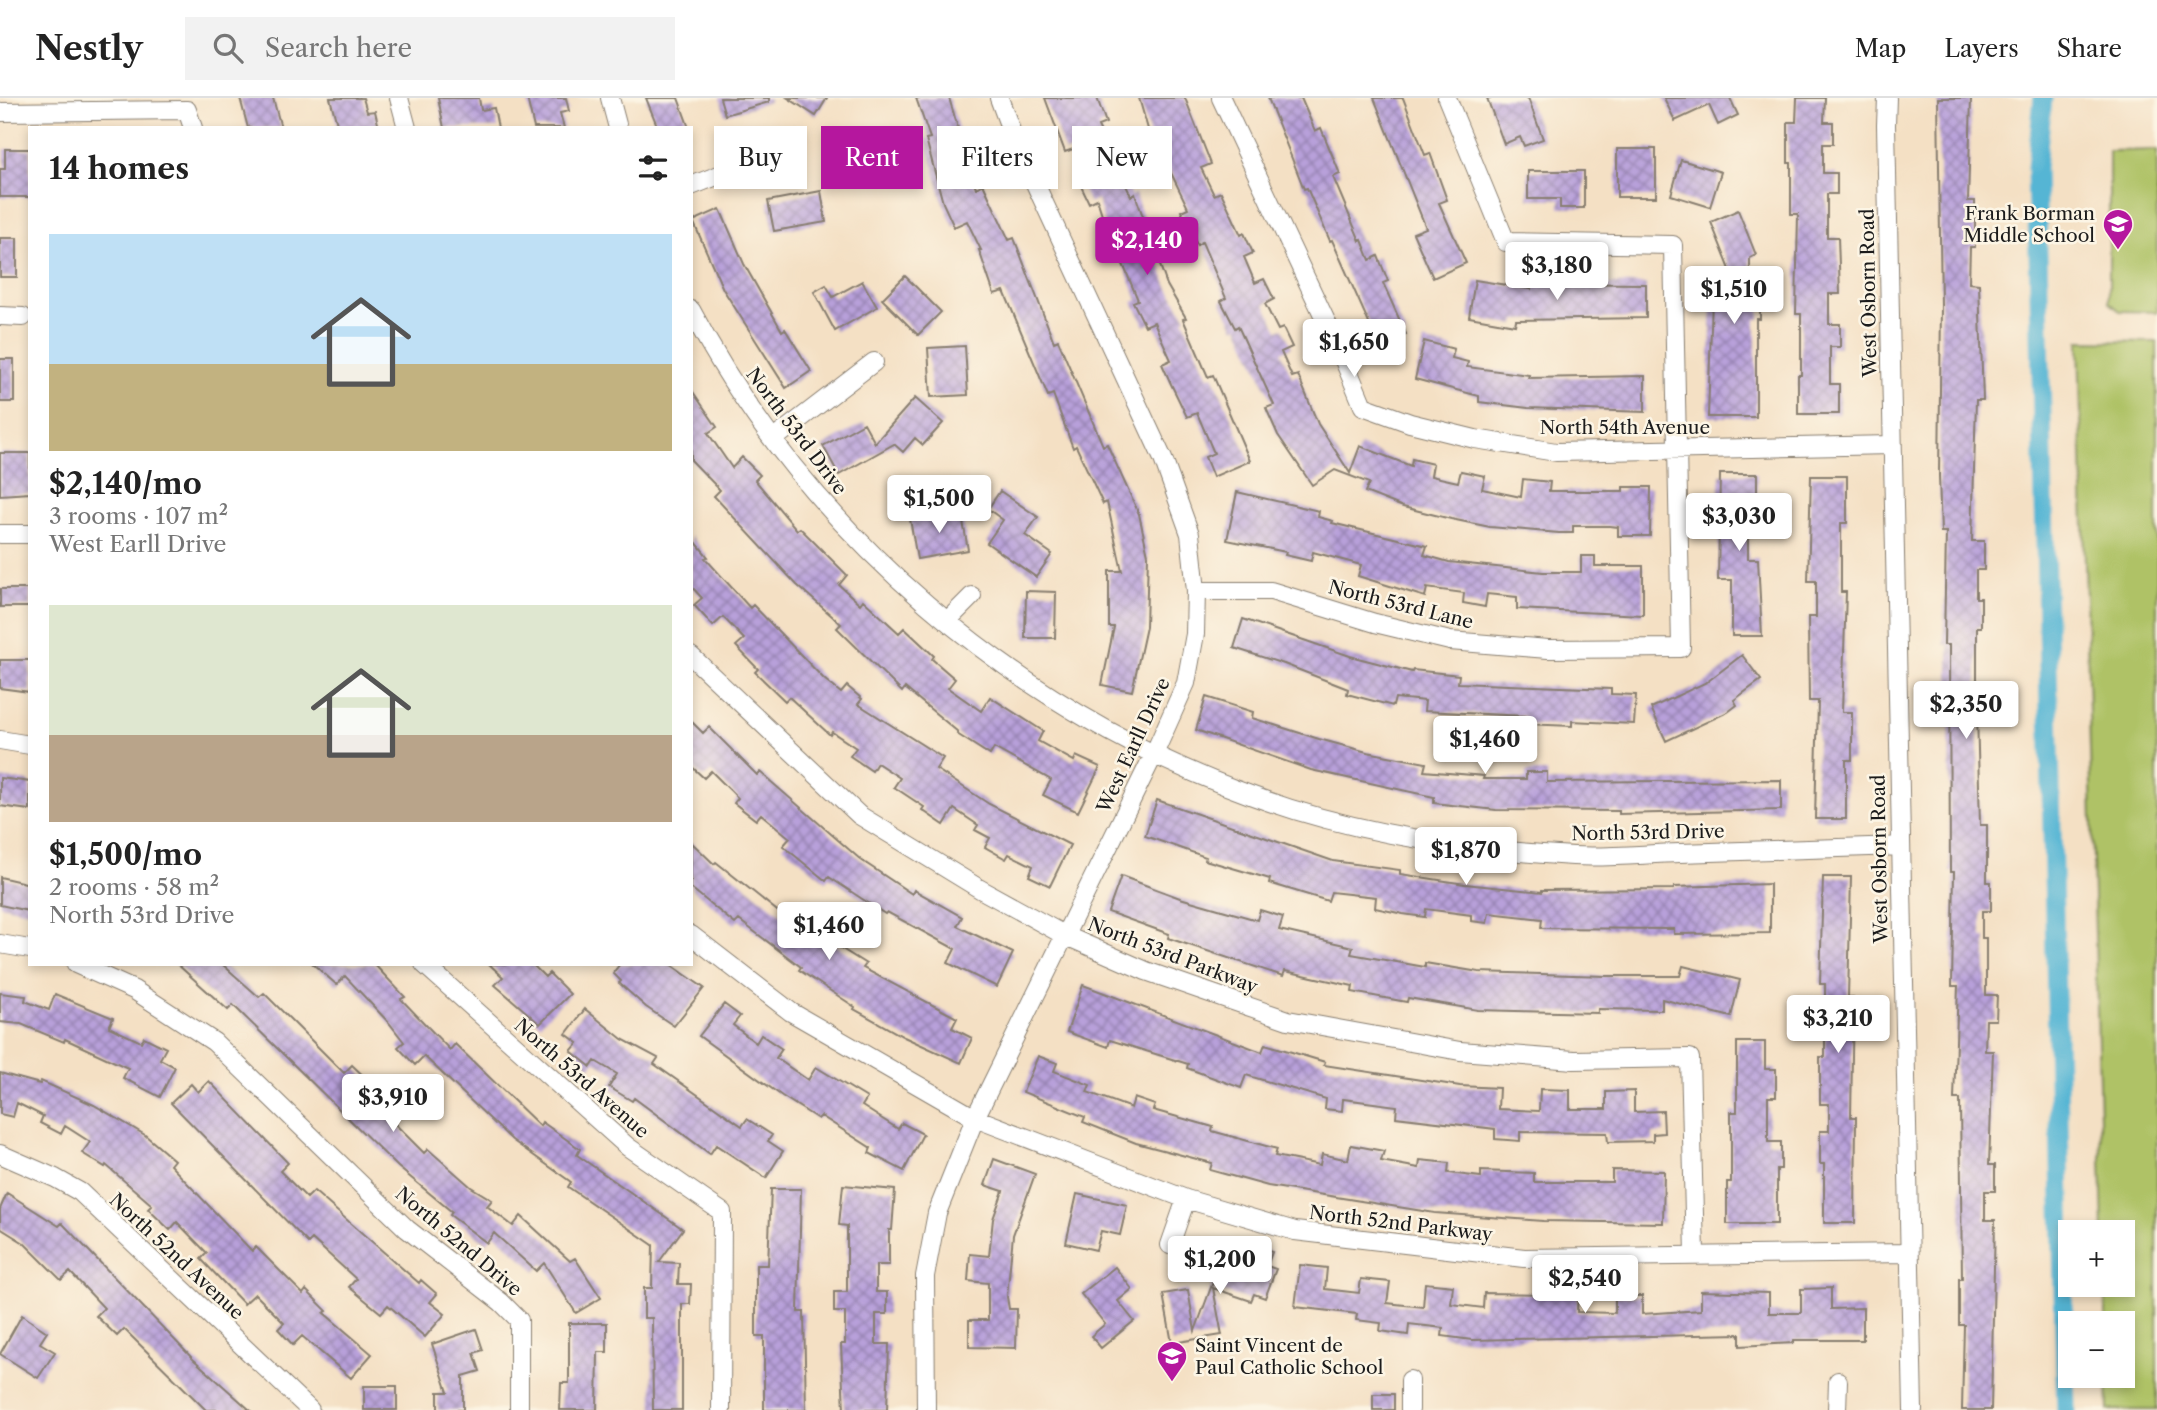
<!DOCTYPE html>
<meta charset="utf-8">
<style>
body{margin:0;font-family:"Libre Caslon Text",serif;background:#f2f2f2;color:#222;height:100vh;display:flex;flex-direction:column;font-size:26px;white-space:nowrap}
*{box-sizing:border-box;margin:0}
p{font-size:23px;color:#767676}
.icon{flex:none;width:38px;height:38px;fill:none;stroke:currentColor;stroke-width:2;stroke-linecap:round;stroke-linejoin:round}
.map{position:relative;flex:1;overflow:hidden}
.details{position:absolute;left:28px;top:28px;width:665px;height:840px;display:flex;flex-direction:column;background:#fff;border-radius:0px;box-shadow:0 4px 10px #0003}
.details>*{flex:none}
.banner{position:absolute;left:714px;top:28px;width:665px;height:63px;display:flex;gap:14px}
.fabs{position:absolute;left:2058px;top:1122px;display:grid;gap:14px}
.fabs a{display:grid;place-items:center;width:77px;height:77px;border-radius:0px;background:#fff;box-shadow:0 4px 10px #0003;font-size:35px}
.price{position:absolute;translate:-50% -60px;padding:0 16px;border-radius:7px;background:#fff;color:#222;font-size:23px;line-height:46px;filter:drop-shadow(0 2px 4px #0008)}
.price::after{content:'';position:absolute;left:50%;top:42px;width:21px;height:16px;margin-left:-10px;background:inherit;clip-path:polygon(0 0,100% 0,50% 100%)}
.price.current{background:#b5179e;color:#fff}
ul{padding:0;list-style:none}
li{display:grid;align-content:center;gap:14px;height:371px;padding:0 21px}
li span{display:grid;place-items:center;height:217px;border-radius:0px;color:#555}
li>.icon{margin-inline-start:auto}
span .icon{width:126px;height:126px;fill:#fffc;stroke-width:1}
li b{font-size:30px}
h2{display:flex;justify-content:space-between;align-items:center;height:84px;padding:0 21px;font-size:30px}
.pill{padding:0 24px;border-radius:0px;background:#fff;box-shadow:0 4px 10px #0003;font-size:24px;line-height:63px}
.pill.current{background:#b5179e;color:#fff}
header{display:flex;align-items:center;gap:42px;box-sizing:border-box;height:98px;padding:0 35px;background:#fff;border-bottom:2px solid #e0e0e0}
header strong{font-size:33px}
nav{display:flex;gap:38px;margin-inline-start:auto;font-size:24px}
.search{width:490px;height:63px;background:#f2f2f2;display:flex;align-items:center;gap:18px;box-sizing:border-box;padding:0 24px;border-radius:0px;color:#767676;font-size:26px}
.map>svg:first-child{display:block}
.green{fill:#afc266;stroke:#666f41;stroke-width:2}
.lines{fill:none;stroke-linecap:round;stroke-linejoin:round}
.canal{stroke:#55b5d4;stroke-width:19}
.building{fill:url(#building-cross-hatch)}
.minor-casing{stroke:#887e70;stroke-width:20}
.minor{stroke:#fff;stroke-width:18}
.labels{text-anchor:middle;stroke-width:5;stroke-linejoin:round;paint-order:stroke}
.poi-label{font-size:19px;fill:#1c1c1c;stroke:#fcf5e5;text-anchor:end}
.street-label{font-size:19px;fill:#1c1c1c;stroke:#fcf5e5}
</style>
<header>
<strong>Nestly</strong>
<div class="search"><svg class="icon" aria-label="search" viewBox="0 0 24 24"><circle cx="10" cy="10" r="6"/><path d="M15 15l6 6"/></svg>Search here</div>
<nav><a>Map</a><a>Layers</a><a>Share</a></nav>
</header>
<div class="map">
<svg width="2157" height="1312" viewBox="0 0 2157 1312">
<defs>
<pattern id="building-cross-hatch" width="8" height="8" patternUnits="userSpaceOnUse" patternTransform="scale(1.75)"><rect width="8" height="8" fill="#b8a0da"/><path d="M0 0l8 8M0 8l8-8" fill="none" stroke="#9582b0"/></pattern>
</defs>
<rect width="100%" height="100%" fill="#fcf5e5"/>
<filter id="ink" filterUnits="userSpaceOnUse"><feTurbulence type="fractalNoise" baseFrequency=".0143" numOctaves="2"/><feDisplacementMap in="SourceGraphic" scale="14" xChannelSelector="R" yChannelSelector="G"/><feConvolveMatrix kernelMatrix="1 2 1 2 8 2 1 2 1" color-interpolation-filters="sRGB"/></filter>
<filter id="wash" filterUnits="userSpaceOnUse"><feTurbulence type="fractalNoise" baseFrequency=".00686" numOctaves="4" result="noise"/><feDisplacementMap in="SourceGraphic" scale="28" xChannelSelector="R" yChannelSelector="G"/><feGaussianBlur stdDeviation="1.57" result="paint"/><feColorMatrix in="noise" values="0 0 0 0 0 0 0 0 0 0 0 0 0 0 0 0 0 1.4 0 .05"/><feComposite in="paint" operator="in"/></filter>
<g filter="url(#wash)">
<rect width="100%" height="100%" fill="#f4e0c4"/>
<path class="green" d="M2157 52V214L2120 213 2109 204V53Z
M2079 243 2157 244V1312H2108L2107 1278H2123V1225H2106L2105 1187 2123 1186V1134H2103Z"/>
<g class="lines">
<path class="canal" d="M2043 0 2036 70 2066 1312"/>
</g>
<g id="blocks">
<path class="building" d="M240 0H273L281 30H248Z
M330 0H363L367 14 375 13 379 30H338Z
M438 0H479L481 12 494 10 498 30H444Z
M527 0H566L569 13 560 15 564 30H534Z
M646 0H678L689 30H658Z
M720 0H769V4L725 17Z
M788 0H827L816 18Z
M916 0H949L976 90 983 86 1009 142 1014 140 1054 244 1058 242 1103 348 1107 346 1139 416 1148 457 1146 529 1132 593 1102 587 1114 529H1109V473H1122L1107 404 1103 406 1076 348 1073 350 1053 296 1048 298 1004 193 994 196 979 152H981L967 123 954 129 943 105 926 41 930 40Z
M1045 0H1097L1106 25 1098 28 1131 98 1135 96 1167 187 1186 220 1183 221 1208 279 1213 277 1250 363 1213 379 1205 359 1214 355 1197 315 1187 319 1171 286 1162 266 1171 262 1154 224 1145 228 1133 204 1138 202 1115 147 1105 151 1099 132 1106 129 1097 101 1089 105 1079 84 1090 79 1076 50 1065 54Z
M1139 0H1185L1211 66 1201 70 1214 97 1221 94 1241 137 1244 135 1253 155 1244 159 1255 185 1264 181 1274 201 1265 206 1278 232 1283 230 1292 249 1281 254 1292 279 1298 277 1318 326 1350 375 1360 348 1411 368 1412 361 1433 366 1431 378 1458 384 1461 373 1485 378 1482 391 1521 399 1523 381 1550 384 1549 393H1623V389H1651L1650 438H1618V429L1610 428H1573V435H1559L1490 429 1451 421 1403 409 1365 394 1369 385 1335 372 1312 387 1278 337 1266 310 1274 307 1238 228 1235 230 1221 203 1226 200 1202 144 1197 147 1181 113 1188 110 1159 50 1154 52Z
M1268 0H1301L1315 33 1321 30 1340 76 1333 79 1360 143 1362 142 1370 162 1378 158 1388 183 1383 185 1406 236 1379 248 1332 142 1330 143 1307 90 1304 91Z
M1374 0H1403L1425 57 1430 55 1447 102 1439 105 1466 165 1433 180 1413 135 1426 130Z
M1487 0H1528L1543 41 1524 48 1520 39 1504 46Z
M1664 0H1730L1738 17 1718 27 1709 7 1675 23Z
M1797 0H1825L1824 24H1833V46H1823V75H1837V96H1827V139H1838L1840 196H1829V226H1840V249H1830V286H1839V316H1798V277H1801V216H1796L1798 116H1791V65H1788V24H1796Z
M1938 0H1971L1968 103H1975V149H1970L1969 185 1979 186 1983 302H1976L1972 443H1984V472H1976V500H1981V529H1977V614L1980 727H1987V784H1991V813H1982V840H1986V897H1997L1996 922H1986L1985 953H1993L1989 1067H1995V1093H1985V1122H1995L1991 1312H1962L1964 1227H1959V1181H1962L1960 1001H1954L1958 888H1952L1954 774H1950L1949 547H1944L1946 434H1941L1939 378 1941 208Z
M830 34H862V80H830Z
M5 51H30V99H0V71H5Z
M1617 51H1656V99H1617Z
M1681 62 1721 74 1710 109 1671 97Z
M1528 73H1584V110H1560V101H1528Z
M821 93 826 124 774 133 768 103Z
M720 111 744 166 782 233 785 231 811 273 786 290 723 191 693 123Z
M1738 112 1756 157 1750 160V183H1760V221H1756V319H1708L1712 200H1723V174H1731L1711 124Z
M0 140H17V179H0Z
M905 178 941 214 918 237 882 201Z
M1475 182 1531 191V185L1646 186V220L1516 222 1515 227 1469 219Z
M862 183 877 209 835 233 814 194 826 187 833 199Z
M1424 243 1454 251 1452 260 1468 264 1467 269 1529 277 1528 280 1645 278V314L1528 310 1479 304V298L1415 281Z
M965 248 968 297 931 299 928 250Z
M0 261H14V304H0Z
M691 291 717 329 708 335 732 370 742 359 760 377 755 382 797 432 800 430 847 477 839 487 860 506 863 502 899 535 904 530 934 558 932 561 955 581 948 590 981 613 990 599 1043 633 1038 643 1074 663 1076 658 1100 669 1078 714 1043 697 1051 682 994 650 990 657 957 636 958 634 905 590 902 594 837 530 841 526 797 487 714 398 720 392 691 362Z
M915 300 943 325 923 347 915 340 903 354 894 346 839 377 823 348 864 325 875 345Z
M0 355H30V395L0 397Z
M1720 376H1757V400H1748V461H1758L1762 538H1732V482H1718Z
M1811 378H1847V425H1841V494H1846L1842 614H1852V662H1846V721H1815L1818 603H1809L1808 519H1816V483H1808Z
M1000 393 1038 419 1025 437 1052 456 1036 479 987 445 1003 422 988 411Z
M1237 394 1319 413 1318 419 1333 423 1332 425 1427 448 1424 457 1449 464 1543 474H1581V458H1595V468H1643V517L1517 511V499L1487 496 1485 509 1463 505 1464 495 1427 490 1425 499 1358 478 1361 467 1313 454 1311 463 1285 457 1286 454 1227 442Z
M961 412 968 452 917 461 910 421Z
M691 438 708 459 705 460 750 510 753 507 824 581 841 595 847 588 862 601 858 606 943 660 936 671 989 706 1070 747 1050 788 1029 778 1033 768 1009 756 1006 761 985 749 990 740 975 732 978 727 954 711 944 727 922 712 924 709 894 689 900 680 877 665 872 673 850 658 856 650 832 634 830 637 789 599 785 603 755 574 758 571 736 548 744 541 723 519 713 528 694 507 702 500 691 488Z
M0 491H30V509H0Z
M1026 493 1056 494 1055 540H1025Z
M1243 521 1350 558 1412 574 1413 572 1459 577 1458 585 1611 591V596L1636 597 1634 626 1572 623V628L1525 626V618L1424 613 1425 603 1395 600 1393 608 1347 596 1348 591 1284 566 1234 550Z
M1742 557 1761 582 1734 602 1737 607 1728 614 1666 643 1651 610 1707 584Z
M0 562H30V594L0 590Z
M1206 599 1253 614 1252 620 1319 641 1367 654 1426 665 1424 673 1484 678 1483 681H1526V674H1547V684L1781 682V712L1619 716V713L1496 712 1434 705V699L1311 672 1196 632Z
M691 623 703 635 709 629 757 677 760 674 861 762 912 796 914 792 962 819 957 828 1013 855 997 889 948 865 955 851 887 814 885 816 829 779 826 783 783 748 790 740 761 716 756 722 734 705 738 700 711 673 704 680 691 668Z
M0 680 30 684V712L0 708Z
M1157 702 1333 763 1400 772V776L1465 786 1542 794V792L1674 791V789L1770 786V835L1674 836V831L1541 830 1542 821 1489 815 1487 825 1471 823V817L1426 811 1425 819 1403 816 1375 810 1376 799 1331 794 1328 803 1269 785 1270 781 1205 762 1206 759 1145 738Z
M691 744 714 766 716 764 786 820 793 810 816 828 812 832 866 866 863 870 957 920 952 930 972 940 961 965 904 939 854 911 855 909 799 872 801 869 739 822 735 826 691 790Z
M1121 778 1180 800 1257 822 1260 812 1283 819 1279 832 1353 849 1351 856 1425 869V865L1479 874 1606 878H1680L1683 868 1740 882 1731 919 1662 901V912L1598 911V915L1478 912 1408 900 1407 904 1352 894 1353 888 1285 873 1283 878 1168 840 1169 836 1108 814Z
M0 779 30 786 28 813 0 807Z
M1823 779H1851L1848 899H1853L1851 1019H1856L1855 1125H1824V1066H1820V1033H1829V1006H1820V959H1825V886H1820Z
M177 866H222L259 899 264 895 344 975 352 967 370 984 362 993 424 1055 428 1051 471 1089 492 1102 487 1108 513 1128 521 1118 570 1163 575 1160 601 1200 576 1215 544 1165 536 1173 494 1135 487 1145 450 1117 452 1114 398 1069 233 907 228 912Z
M313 866H374L405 899 401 901 450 952 455 946 540 1028 542 1024 580 1051 577 1057 683 1131 659 1164 679 1165 678 1186H691L690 1206H682V1312H653L652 1220H644V1190H652L653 1147 568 1089 571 1084 512 1042 424 958 415 967 398 949 404 944 390 926 345 878 337 887Z
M489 866H532L545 879 549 875 570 896 540 926 495 887 503 879Z
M620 866H670L704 890 674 928 646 909 619 885 621 883 613 875Z
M1083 887 1262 954 1265 946 1325 964 1324 967 1460 988 1499 990 1498 1011 1539 1013 1540 991 1570 992V1011H1606V994L1634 993V1014L1663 1013 1664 1035 1653 1036V1043L1608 1044 1607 1035 1520 1034V1043L1495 1041V1031L1396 1019 1397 1008 1343 1001 1342 1013 1325 1011 1326 1001 1246 977 1241 990 1187 970 1188 966 1110 942 1108 949 1067 934Z
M0 895 26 898 25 903 49 912 55 896 113 920 109 929 141 944 144 939 166 950 160 961 175 969 160 999 123 980 128 970 65 941 64 944 21 926 0 924Z
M724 906 740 918 733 927 756 945 761 937 782 951 776 960 808 982 816 969 867 1000 862 1008 898 1031 902 1025 923 1036 904 1073 869 1055 871 1050 821 1018 818 1021 782 998 699 938Z
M585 911 622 941 658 960 654 966 742 1028 747 1021 772 1037 768 1043 783 1053 766 1080 716 1047 710 1056 634 1000 632 1003 609 989 617 976 595 963 591 969 571 953 578 945 566 936Z
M1737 944H1765V971H1776V999H1768V1044H1781V1071H1777V1126H1727V1084H1731V1014H1737Z
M1038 958 1057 965 1054 973 1090 987 1087 994 1131 1010 1134 1000 1155 1007 1153 1012 1213 1029 1212 1033 1277 1051 1275 1058 1320 1067 1322 1056 1348 1062 1351 1047 1384 1053 1381 1063 1419 1070 1420 1062 1449 1065 1448 1075 1481 1079V1073L1534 1075V1084H1612V1072L1664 1073 1663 1125 1543 1123 1435 1115 1268 1088 1210 1072 1212 1065 1136 1045 1083 1024 1085 1019 1023 994Z
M0 975 40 986 41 983 94 1007 145 1037 174 1062 170 1067 252 1153 256 1149 303 1196 306 1192 327 1213 324 1215 372 1256 351 1280 302 1238 293 1247 278 1231 284 1225 255 1196 244 1206 201 1161 207 1155 177 1124 170 1132 148 1111 152 1107 106 1067 105 1069 82 1055 90 1044 65 1028 61 1036 40 1025 43 1018 17 1005 13 1019 0 1016Z
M209 983 288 1065 280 1073 307 1100 314 1093 419 1185 421 1182 437 1196 430 1204 445 1216 425 1239 388 1207 381 1215 349 1189 356 1181 312 1141 308 1145 171 1005 191 986 198 994Z
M994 1061 1035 1076 1013 1137 1007 1199 1009 1211H1017L1016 1250 969 1249V1222H988V1185L968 1183 970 1156 989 1158 993 1121 1003 1093 985 1087Z
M843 1087 895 1092 892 1132H889V1167H876V1194H887V1216H876V1246H889L887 1312H844L841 1246H845V1214H834V1194H847V1128L839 1127Z
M771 1091H801L798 1214H804L806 1312H764V1238H756V1167H768Z
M7 1095 59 1128 62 1125 193 1261 250 1312H206L124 1231 117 1238 96 1218 104 1210 70 1174 61 1182 24 1145 0 1130V1111Z
M1077 1096 1127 1107 1120 1137 1101 1133 1096 1152 1066 1145Z
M1249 1146 1272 1154 1267 1168 1276 1171 1265 1200 1254 1196 1251 1203 1213 1190 1222 1237 1172 1245 1163 1196 1188 1192 1195 1233 1221 1162 1241 1169Z
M1300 1167 1327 1170 1325 1191 1359 1195 1361 1181 1390 1184 1387 1205 1423 1209 1425 1185 1453 1188 1451 1206 1483 1210 1484 1195 1550 1196V1192L1578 1193 1577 1214 1615 1215V1198H1642V1216L1701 1212V1193L1769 1195V1215H1801V1191L1831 1190V1211L1863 1210V1242H1794V1245L1740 1248V1236L1472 1242 1442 1238 1443 1230 1409 1226 1408 1237 1380 1233 1381 1225 1356 1222 1357 1216 1295 1209Z
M1115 1169 1132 1191 1118 1203 1134 1223 1101 1250 1091 1238 1105 1226 1081 1196Z
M22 1217 47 1234 40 1245 55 1254 38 1280 0 1256Z
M569 1225H607V1254H598L597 1312H560L561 1285H569Z
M476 1231 483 1252 474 1255 480 1273 463 1278V1312H438V1294H448L432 1246Z
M364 1288H397V1312H364Z
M1373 1296H1394V1312H1373Z"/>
</g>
</g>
<g filter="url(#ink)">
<use href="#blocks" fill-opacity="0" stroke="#887e70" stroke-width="2"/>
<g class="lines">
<g class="minor-casing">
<path id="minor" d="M399 0 407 30
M610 0 618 30
M1221 0 1341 255 1363 308 1410 325 1475 341 1556 354 1892 347
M1887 0 1886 27 1913 1312
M0 14 187 12 193 30
M691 88 780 53
M691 212C807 434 1017 613 1253 698 1353 735 1466 752 1573 758 1608 760 1644 756 1680 755 1753 753 1826 750 1900 748
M0 218 23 219
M775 340 874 264
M0 436H30
M1196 493H1271L1375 525 1450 543 1548 551 1681 550 1673 147 1506 144 1447 0
M948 522 972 498
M691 558 859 717 980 791 1064 837 1146 873 1288 922 1460 953 1574 962 1690 960 1695 1156
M0 642 30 647
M691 837 791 914 975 1020 1186 1101 1295 1133 1524 1160 1909 1155
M0 846 30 851
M76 866 134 892 214 944 407 1131 501 1204 519 1222V1312
M424 866 628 1049 722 1114 721 1312
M0 1056 55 1080 80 1094 310 1312
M1170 1147 1186 1101
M1410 1282V1312
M926 1312 925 1178 937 1115 975 1020 1154 656 1186 585 1195 536 1196 493 1190 436 1163 361 1013 38 999 0
M1837 1312 1838 1283"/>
</g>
<use href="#minor" class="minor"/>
</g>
</g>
<defs>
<g id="school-pin" transform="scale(1.575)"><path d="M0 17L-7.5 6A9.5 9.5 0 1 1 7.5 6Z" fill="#b5179e" stroke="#fcf5e5"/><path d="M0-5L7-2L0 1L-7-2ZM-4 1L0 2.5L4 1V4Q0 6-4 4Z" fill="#fff"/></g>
</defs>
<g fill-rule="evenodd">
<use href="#school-pin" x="2118" y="126"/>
<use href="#school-pin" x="1172" y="1258"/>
</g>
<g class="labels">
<g class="poi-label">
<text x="2095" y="122">Frank Borman<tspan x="2095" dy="22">Middle School</tspan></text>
<text x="1195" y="1254" text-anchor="start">Saint Vincent de<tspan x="1195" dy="22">Paul Catholic School</tspan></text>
</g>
<g class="street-label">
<text transform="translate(1868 195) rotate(-91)" y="7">West Osborn Road</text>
<text x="1625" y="336">North 54th Avenue</text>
<text transform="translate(797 333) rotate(53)" y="7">North 53rd Drive</text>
<text transform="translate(1401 506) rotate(14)" y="7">North 53rd Lane</text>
<text transform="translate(1133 647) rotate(-65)" y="7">West Earll Drive</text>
<text transform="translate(1648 734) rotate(-1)" y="7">North 53rd Drive</text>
<text transform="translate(1879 761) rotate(-91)" y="7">West Osborn Road</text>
<text transform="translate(1173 857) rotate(21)" y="7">North 53rd Parkway</text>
<text transform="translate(582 980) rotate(41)" y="7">North 53rd Avenue</text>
<text transform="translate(1401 1125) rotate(7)" y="7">North 52nd Parkway</text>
<text transform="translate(459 1143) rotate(40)" y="7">North 52nd Drive</text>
<text transform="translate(177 1158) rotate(43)" y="7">North 52nd Avenue</text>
</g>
</g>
</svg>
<div class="fabs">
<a>+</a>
<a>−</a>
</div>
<b class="price current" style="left:1147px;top:179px">$2,140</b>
<b class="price" style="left:1557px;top:204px">$3,180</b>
<b class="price" style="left:1734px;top:228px">$1,510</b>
<b class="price" style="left:1354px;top:281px">$1,650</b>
<b class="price" style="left:939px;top:437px">$1,500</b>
<b class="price" style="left:1739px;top:455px">$3,030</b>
<b class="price" style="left:1966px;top:643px">$2,350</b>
<b class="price" style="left:1485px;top:678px">$1,460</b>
<b class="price" style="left:1466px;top:789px">$1,870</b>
<b class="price" style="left:829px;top:864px">$1,460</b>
<b class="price" style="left:1838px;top:957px">$3,210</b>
<b class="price" style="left:393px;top:1036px">$3,910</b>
<b class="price" style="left:1220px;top:1198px">$1,200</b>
<b class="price" style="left:1585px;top:1217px">$2,540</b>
<div class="banner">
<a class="pill">Buy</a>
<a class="pill current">Rent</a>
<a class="pill">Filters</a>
<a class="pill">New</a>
</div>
<section class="details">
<h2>14 homes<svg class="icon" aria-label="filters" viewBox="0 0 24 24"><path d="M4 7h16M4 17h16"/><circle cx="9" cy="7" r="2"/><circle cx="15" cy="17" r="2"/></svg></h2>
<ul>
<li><span style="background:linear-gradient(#bfe0f5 60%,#c2b280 0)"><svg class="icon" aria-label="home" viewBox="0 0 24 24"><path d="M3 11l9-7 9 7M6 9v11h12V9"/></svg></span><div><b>$2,140/mo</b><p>3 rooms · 107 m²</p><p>West Earll Drive</p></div></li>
<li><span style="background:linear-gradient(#dfe7d0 60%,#b9a48a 0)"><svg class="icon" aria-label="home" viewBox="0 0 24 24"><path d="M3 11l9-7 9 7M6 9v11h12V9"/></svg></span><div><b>$1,500/mo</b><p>2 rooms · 58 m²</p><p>North 53rd Drive</p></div></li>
</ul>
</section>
</div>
